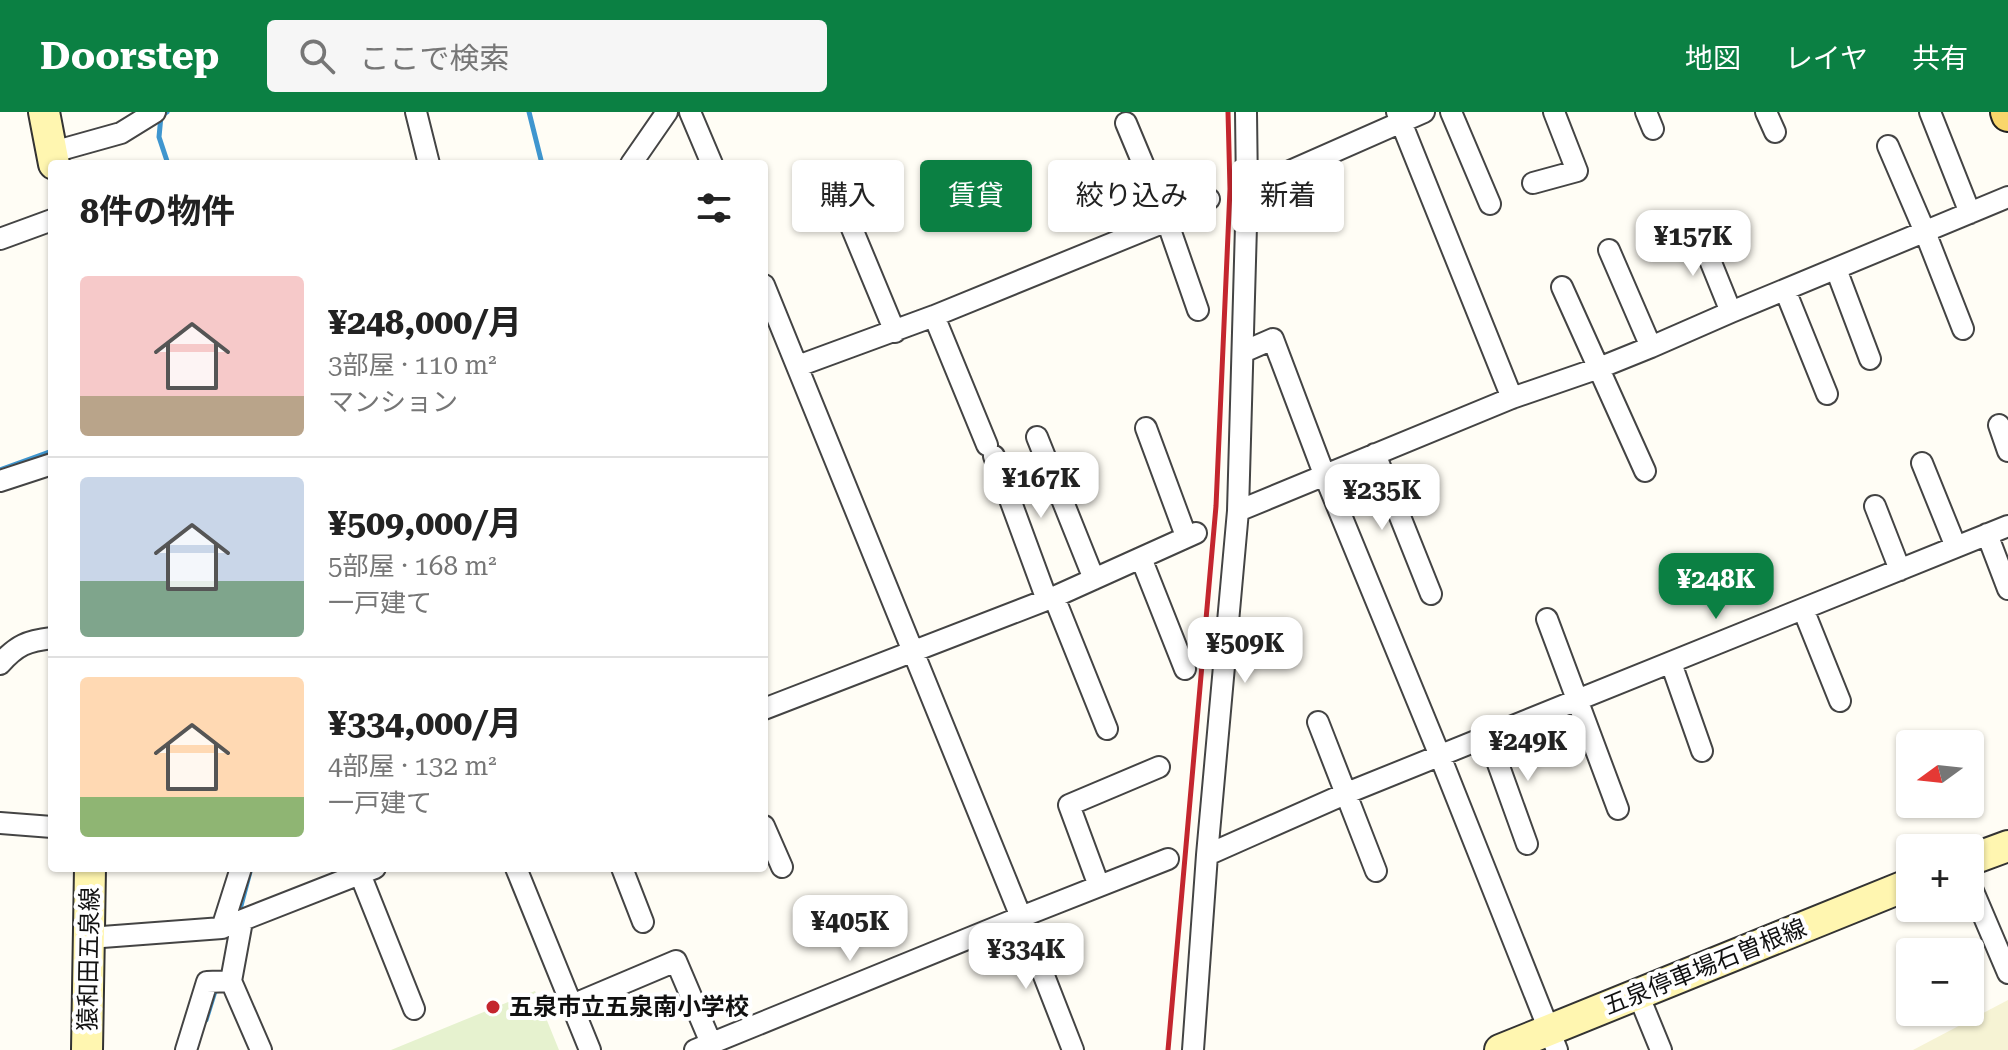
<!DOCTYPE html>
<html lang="ja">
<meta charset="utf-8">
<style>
body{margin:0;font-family:"Roboto Serif","Noto Sans JP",serif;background:#f6f6f6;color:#222;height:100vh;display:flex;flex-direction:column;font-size:30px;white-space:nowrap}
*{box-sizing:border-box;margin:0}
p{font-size:26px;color:#767676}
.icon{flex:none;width:44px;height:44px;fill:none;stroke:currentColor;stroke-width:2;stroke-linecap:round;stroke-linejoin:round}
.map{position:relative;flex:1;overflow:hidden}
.drawer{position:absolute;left:48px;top:48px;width:720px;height:712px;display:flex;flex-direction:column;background:#fff;border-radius:8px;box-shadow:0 2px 6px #0004}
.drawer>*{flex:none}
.hud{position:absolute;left:792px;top:48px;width:760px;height:72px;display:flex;gap:16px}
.needle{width:52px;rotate:255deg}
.controls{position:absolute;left:1896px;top:618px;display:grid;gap:16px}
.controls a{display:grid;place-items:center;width:88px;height:88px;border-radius:8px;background:#fff;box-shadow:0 2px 6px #0004;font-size:40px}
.price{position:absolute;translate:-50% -68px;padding:0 18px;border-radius:16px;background:#fff;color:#222;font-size:26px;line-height:52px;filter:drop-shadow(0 2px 4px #0008)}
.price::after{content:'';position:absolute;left:50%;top:48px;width:24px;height:18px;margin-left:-12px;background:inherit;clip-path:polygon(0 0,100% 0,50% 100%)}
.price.active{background:#0b8043;color:#fff}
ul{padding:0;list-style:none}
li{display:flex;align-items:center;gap:24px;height:200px;padding:0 32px}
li+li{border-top:2px solid #e0e0e0}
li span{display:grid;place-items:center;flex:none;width:224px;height:160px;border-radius:8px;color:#555}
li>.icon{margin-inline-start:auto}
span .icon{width:96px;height:96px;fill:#fffc;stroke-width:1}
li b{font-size:34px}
h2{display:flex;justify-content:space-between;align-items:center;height:96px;padding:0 32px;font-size:34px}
.tag{padding:0 28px;border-radius:8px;background:#fff;box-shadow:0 2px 6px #0004;font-size:28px;line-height:72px}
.tag.active{background:#0b8043;color:#fff}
header{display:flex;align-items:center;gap:48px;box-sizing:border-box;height:112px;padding:0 40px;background:#0b8043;color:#fff}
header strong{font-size:38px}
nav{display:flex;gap:44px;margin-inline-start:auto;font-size:28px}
.search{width:560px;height:72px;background:#f6f6f6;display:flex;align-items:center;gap:20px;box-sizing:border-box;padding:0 28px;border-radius:8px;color:#767676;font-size:30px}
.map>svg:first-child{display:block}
.farmland{fill:#f6f3d4}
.pitch{fill:#e6f2cf}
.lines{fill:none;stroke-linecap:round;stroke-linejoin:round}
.stream{stroke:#3f96cf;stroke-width:5}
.minor-casing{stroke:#444;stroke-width:24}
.secondary-casing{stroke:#333;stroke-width:34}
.primary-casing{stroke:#222;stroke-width:36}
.minor{stroke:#fff;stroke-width:20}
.secondary{stroke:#fff6b0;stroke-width:30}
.primary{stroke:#f9d66b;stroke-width:32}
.rail{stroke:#c4262e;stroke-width:5}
.poi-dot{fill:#c4262e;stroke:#fff;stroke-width:3}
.labels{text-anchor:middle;stroke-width:8;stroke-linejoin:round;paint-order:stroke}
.street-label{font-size:24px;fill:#111;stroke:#fff}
.poi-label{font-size:24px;font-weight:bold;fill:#111;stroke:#fff;text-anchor:start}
</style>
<header>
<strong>Doorstep</strong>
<div class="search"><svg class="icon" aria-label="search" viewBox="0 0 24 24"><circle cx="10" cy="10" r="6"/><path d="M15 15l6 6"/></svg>ここで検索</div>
<nav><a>地図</a><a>レイヤ</a><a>共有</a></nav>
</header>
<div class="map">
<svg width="2008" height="938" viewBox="0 0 2008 938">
<rect width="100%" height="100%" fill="#fffdf5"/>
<path class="farmland" d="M2008 888V938H1913Z"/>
<path class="pitch" d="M535 879 559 938H391Z"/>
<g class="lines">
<path class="stream" d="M167 0 161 4 159 25 168 52
M529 0 542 52
M0 358 52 339
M239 801 251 756
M206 908 216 876"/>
<g class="minor-casing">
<path id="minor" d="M416 0 429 52
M690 0 712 52
M1397 0 1512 286
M1451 0 1490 92
M1646 0 1653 17
M1766 0 1775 20
M1930 0 1970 101
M1126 11 1167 109 1198 198
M1888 34 1925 120 1963 217
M53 40 121 21 155 0
M631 52 667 0
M1533 71 1577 59 1554 0
M1247 78 1424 0
M843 95 895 220
M1697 116 1731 200
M0 127 52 108
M1609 138 1651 235
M1836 157 1870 247
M764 173 1021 805 1073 938
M1562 175 1645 359
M1785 178 1827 282
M934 204 987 333
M1243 240 1273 227 1324 362 1440 644 1557 938
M798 254 934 204 1167 109 1209 87
M1999 313 2008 339
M1146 316 1186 424
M1037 325 1094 467
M1375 342 1431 482
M994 344 1047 488
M1922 351 1956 435
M0 369 52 352
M1875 394 1900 458
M1238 399 1512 286 1599 256 1651 235 1731 200 2008 85
M1987 422 2008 477
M1141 446 1185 557
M1054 485 1107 617
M1803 497 1840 589
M1547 507 1618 697
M1671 551 1702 639
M0 552C17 533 27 529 52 526
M764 597 1054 485 1196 421
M1318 610 1376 759
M1488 624 1527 732
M0 711 52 715
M764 714 782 755
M1207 743 1347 681 2008 414
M516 756 590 938
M622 756 643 810
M360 762 414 897
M1970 772 2008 861
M1099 774 1069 693 1159 655
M242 809 231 869 261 938
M222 816 241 756
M89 826 222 816 375 756
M1638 882 1661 938
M572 893 676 849 711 931
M186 938 207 870 231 869
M695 938 1021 805 1168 747
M1193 938 1207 743 1238 399 1247 78 1246 0"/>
</g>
<g class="secondary-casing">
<path id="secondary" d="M44 0 54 52
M1970 748 2008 734
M87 938 90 756
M1500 938 1910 772"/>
</g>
<g class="primary-casing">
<path id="primary" d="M2007 0 2008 3"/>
</g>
<use href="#minor" class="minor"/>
<use href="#secondary" class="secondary"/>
<use href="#primary" class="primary"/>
<path class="rail" d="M1168 938 1216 394 1230 77 1228 0"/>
</g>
<circle class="poi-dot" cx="493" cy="895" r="8"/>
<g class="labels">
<g class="street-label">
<text transform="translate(89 847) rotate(-89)" y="8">猿和田五泉線</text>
<text transform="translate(1705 855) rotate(-22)" y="8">五泉停車場石曽根線</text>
</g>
<g class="poi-label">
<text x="509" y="903">五泉市立五泉南小学校</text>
</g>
</g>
</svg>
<div class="controls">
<a><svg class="needle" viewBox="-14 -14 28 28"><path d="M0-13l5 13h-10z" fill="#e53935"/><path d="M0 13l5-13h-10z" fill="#767676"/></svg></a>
<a>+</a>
<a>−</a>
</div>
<b class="price" style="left:1693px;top:166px">¥157K</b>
<b class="price" style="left:1041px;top:408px">¥167K</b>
<b class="price" style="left:1382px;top:420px">¥235K</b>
<b class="price active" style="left:1716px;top:509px">¥248K</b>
<b class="price" style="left:1245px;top:573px">¥509K</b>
<b class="price" style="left:1528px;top:671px">¥249K</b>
<b class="price" style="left:850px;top:851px">¥405K</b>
<b class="price" style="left:1026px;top:879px">¥334K</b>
<div class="hud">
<a class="tag">購入</a>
<a class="tag active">賃貸</a>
<a class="tag">絞り込み</a>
<a class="tag">新着</a>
</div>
<section class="drawer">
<h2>8件の物件<svg class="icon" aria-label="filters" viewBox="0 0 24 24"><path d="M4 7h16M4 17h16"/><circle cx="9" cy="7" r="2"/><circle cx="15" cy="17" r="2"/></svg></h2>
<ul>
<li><span style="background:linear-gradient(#f6c9c9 75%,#b9a48a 0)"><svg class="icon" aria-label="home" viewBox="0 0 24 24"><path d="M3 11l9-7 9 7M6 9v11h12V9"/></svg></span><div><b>¥248,000/月</b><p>3部屋 · 110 m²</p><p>マンション</p></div></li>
<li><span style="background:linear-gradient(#c9d6e8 65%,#7fa58c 0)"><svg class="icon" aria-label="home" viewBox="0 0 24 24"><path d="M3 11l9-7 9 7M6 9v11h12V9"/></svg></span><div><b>¥509,000/月</b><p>5部屋 · 168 m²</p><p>一戸建て</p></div></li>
<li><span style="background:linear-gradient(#ffd9b3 75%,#8fb573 0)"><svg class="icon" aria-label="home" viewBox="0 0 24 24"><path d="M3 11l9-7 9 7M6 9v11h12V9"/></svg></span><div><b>¥334,000/月</b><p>4部屋 · 132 m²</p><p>一戸建て</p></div></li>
</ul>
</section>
</div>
